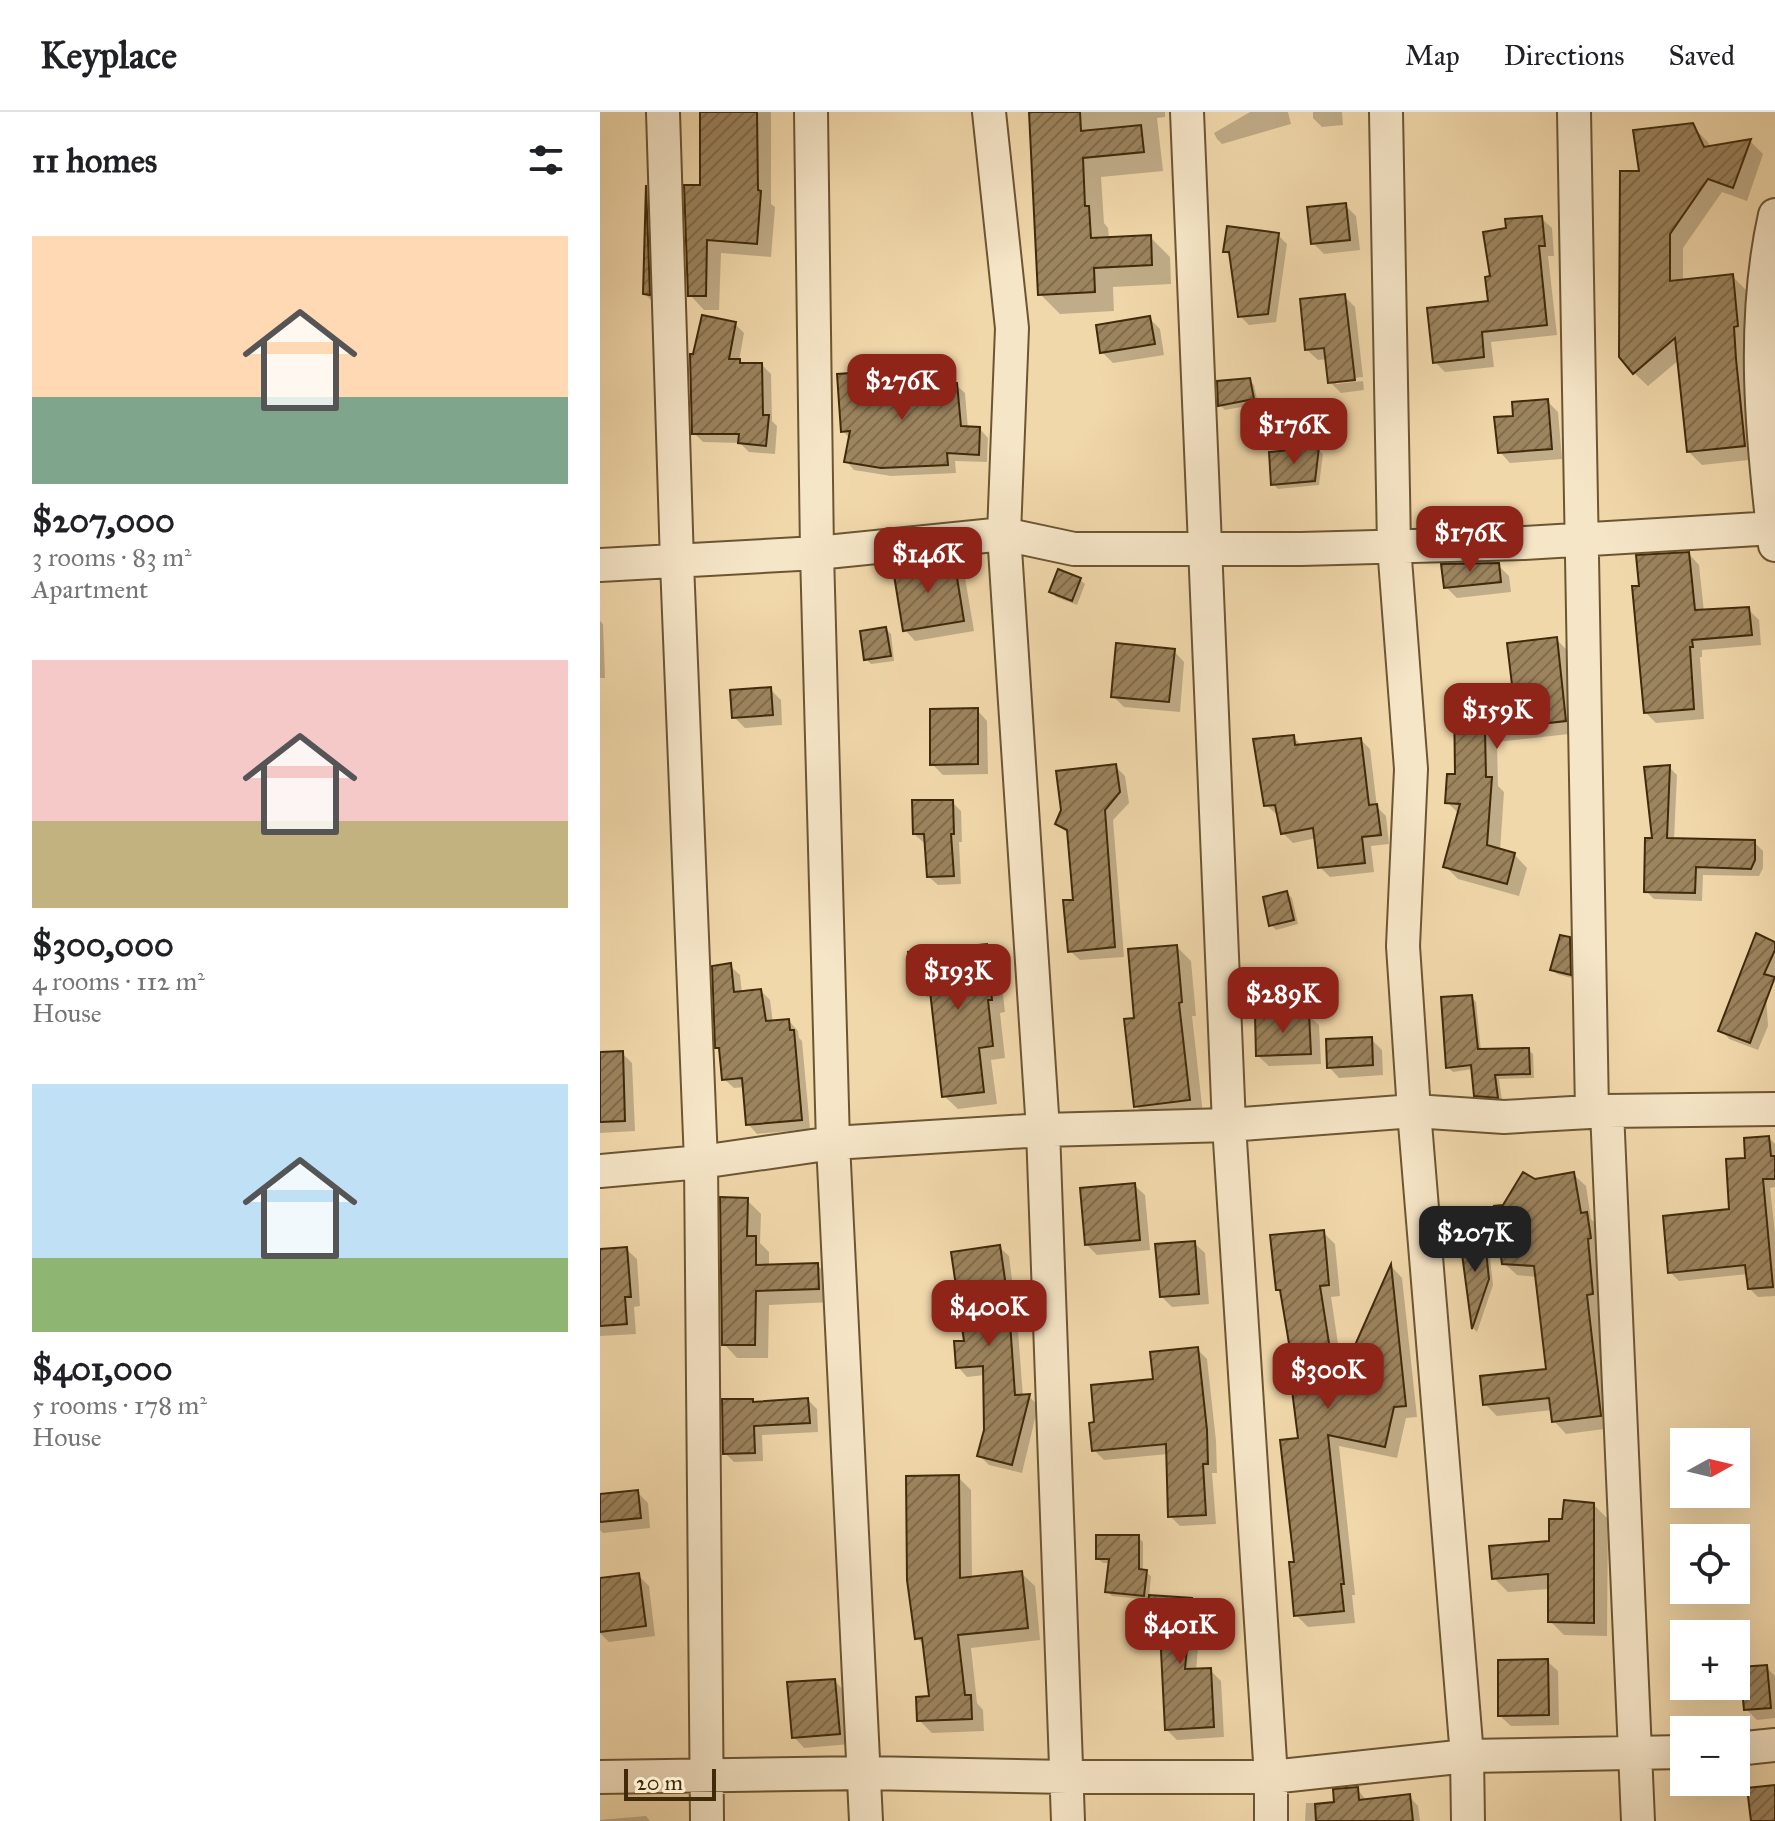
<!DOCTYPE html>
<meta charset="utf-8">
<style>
body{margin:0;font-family:"IM FELL Great Primer",serif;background:#f2f2f2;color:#202124;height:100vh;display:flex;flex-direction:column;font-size:30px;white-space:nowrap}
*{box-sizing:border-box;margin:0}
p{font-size:26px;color:#757577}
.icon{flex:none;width:44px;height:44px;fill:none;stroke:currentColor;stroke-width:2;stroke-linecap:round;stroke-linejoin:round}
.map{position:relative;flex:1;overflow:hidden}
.sheet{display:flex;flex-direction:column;background:#fff;width:600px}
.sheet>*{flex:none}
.needle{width:52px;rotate:82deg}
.controls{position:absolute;left:1070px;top:1316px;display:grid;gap:16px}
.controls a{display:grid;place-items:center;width:80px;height:80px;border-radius:0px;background:#fff;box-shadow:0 8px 32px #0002;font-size:40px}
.scale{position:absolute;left:24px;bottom:20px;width:92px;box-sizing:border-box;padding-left:8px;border:4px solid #402a0a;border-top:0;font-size:22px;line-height:28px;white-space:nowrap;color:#402a0a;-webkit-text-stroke:6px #f6e6c8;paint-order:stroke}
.price{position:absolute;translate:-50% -68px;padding:0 18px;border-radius:16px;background:#8f2418;color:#fff;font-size:26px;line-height:52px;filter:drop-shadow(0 2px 4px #0008)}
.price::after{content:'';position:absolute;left:50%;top:48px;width:24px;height:18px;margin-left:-12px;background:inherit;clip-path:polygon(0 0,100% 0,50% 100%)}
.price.selected{background:#222;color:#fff}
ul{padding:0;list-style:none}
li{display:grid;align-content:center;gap:16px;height:424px;padding:0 32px}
li span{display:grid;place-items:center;height:248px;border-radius:0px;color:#555}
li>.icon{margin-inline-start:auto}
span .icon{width:144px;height:144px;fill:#fffc;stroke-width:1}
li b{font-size:34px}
h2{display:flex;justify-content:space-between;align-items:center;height:96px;padding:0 32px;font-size:34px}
header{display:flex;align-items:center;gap:48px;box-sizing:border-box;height:112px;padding:0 40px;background:#fff;border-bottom:2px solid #e0e0e0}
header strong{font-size:38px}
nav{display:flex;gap:44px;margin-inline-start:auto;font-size:28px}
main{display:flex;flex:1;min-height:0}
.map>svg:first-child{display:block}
.shadow{fill:#0003}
.building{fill:url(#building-hatch);stroke:#402a0a;stroke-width:2}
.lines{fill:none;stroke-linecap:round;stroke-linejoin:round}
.minor-casing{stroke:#6c5632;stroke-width:36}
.minor{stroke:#f6e6c8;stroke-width:32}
</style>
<header>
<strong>Keyplace</strong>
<nav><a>Map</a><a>Directions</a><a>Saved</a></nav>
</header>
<main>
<section class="sheet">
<h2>11 homes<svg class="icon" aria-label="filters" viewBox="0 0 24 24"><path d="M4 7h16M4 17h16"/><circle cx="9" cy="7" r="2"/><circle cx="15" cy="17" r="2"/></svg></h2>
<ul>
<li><span style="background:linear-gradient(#ffd9b3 65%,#7fa58c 0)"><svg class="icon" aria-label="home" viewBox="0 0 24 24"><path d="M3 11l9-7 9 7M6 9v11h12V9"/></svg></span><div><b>$207,000</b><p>3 rooms · 83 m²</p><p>Apartment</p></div></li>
<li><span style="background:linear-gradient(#f6c9c9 65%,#c2b280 0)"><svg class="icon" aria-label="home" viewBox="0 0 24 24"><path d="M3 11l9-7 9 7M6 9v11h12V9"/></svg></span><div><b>$300,000</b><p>4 rooms · 112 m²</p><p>House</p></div></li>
<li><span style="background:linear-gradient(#bfe0f5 70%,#8fb573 0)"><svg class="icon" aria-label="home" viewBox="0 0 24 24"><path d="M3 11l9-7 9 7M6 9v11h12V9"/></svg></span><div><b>$401,000</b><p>5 rooms · 178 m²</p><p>House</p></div></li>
</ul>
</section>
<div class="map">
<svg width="1175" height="1709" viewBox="0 0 1175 1709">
<defs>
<pattern id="building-hatch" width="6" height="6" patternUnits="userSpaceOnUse" patternTransform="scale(2)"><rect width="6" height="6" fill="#9c845e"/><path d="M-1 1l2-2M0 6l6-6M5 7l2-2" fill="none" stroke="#816c4c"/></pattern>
</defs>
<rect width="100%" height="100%" fill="#f1d8ab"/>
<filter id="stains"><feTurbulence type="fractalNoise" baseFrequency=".0025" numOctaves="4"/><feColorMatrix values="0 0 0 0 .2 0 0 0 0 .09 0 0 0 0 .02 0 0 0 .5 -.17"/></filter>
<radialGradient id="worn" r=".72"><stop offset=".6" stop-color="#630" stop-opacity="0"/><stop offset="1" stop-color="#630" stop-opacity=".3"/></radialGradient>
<path class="shadow" d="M102 0H171V92L175 95 171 145 121 141 119 198H104L90 183 102 75Z
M431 0H565V5L557 6 563 59 501 65 504 111 508 116 509 127 550 125 570 145 571 172 513 175 514 199 460 202 440 182Z
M650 0H688L691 12 622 32 617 27 614 21Z
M713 0H742L743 13 722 15 713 6Z
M1094 16 1108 30 1115 46 1150 29 1163 42 1147 89 1122 80 1083 136V170L1132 164 1146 178 1158 347 1102 353 1088 339 1079 248 1048 274 1034 261 1041 61Z
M48 77 62 91 61 198 45 182Z
M745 93 756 104 760 138 724 142 713 131Z
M941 106 952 116 954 144H948L957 223 891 230 894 255 845 260 835 250 890 191 893 166 908 118Z
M678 123 687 132 676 210 649 213 640 204 632 146 625 139Z
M744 184 755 195 763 265 736 268V272L763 269 764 278 741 281 730 270 727 247 718 248 707 238Z
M550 207 560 217 564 243 513 251 502 240Z
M135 212 144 221 139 249 143 253H162L171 262 172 309 177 314 175 342 149 340 140 331 103 330 94 321Z
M296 261 304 269 305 277 356 273 365 281 368 317H380L388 326 387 350 355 349 356 361 291 364 254 358 246 349 250 327 243 319Z
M649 268 654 273 658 292 625 298 620 293Z
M947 289 958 300 962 347 910 351 900 340 915 306Z
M718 337 723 342 719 373 678 377 673 372Z
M1089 442 1099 453 1104 500 1148 497 1159 508 1161 533 1102 538V545H1100L1104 607 1056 611 1045 600 1041 475Z
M353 449 364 460 374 519 315 529 305 518Z
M898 453 909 464 911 480 857 486 846 475Z
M480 468 485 472 477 493 456 485 452 480Z
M0 509 3 512 5 566H0Z
M286 517 291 522 294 549 271 552 266 547Z
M956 527 969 540 978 621 897 630 898 674 904 680 900 739 914 742 927 756 919 784 858 767 845 754 859 702 847 690 857 664 856 585 915 583Z
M574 539 584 550 580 600 524 595 513 584Z
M170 577 181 588 182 613 145 616 134 605Z
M377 598 387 609 388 662 343 663 332 652Z
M693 625 702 634 761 628 770 637 777 695 786 704 789 732 771 734 774 760 730 765 720 755 717 726 693 731 683 721 679 702H676L666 693Z
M515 654 525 664 529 691 513 708 524 845 480 848 470 839 475 789 469 722 457 712Z
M1069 655 1077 663 1074 728 1154 730 1163 739V756L1159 764 1103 763 1102 789 1054 787 1046 779Z
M352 690 361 699 362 730H359L361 772 338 773 329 765 327 730H323L314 722Z
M687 781 692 786 698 812 676 818 671 813Z
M969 827 974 832 975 867 957 862 952 857Z
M1175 832V864L1166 882 1168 914 1158 938 1129 927 1121 918Z
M386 834 399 847 405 900 400 901 405 946 391 948 397 992 358 997 344 984 332 884 327 885 314 872Z
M577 835 591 849 596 904H592L603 1002 550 1008 536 994V907Z
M130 854 140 863 142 881 161 879 170 888 173 911 189 909 198 919 199 926 202 929 210 1017 157 1022 148 1012 145 975 134 976 124 967 122 940 117 935Z
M871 885 876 890 881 939 928 938 933 942 934 966 899 967 902 989 881 988 876 983 873 957 853 960 848 955Z
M708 903 719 913 721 952 669 954 658 944Z
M771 927 782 938 783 963 739 966 729 955Z
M22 941 32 951 35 1019 0 1021V942Z
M1169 1026 1175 1032V1075L1170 1076 1175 1121V1184L1158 1185 1149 1176 1148 1162 1079 1169 1070 1160 1132 1099 1148 1048Z
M973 1062 986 1074 991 1107 998 1114 1005 1194H999L1012 1316 966 1322 954 1309 953 1298 897 1304 885 1292 948 1259 937 1165 917 1163 904 1151V1095L935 1069Z
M534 1073 545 1083 550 1138 497 1143 487 1133Z
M147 1088 161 1102 160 1131 169 1140V1154L217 1153 231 1166 232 1190 169 1193 168 1246H137L124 1232Z
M723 1120 735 1132 740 1184 731 1185 743 1265 792 1155 802 1166 817 1305 806 1306 797 1346 739 1334 755 1483H752L755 1511 708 1515 696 1503 701 1327 696 1263 683 1182 677 1177Z
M594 1131 605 1141 609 1192 572 1195 561 1184Z
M884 1131 889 1136 893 1173 877 1220 874 1217 864 1142Z
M399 1135 409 1144 417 1206 423 1285 429 1284 438 1294 422 1361 389 1353 380 1344 386 1318 385 1263 367 1265 358 1255Z
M26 1137 37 1147 40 1194 34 1195 36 1222 0 1224V1139Z
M597 1237 607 1247 616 1329 617 1361H612L616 1412 580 1414 570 1404 568 1342 504 1348 494 1338 496 1312Z
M208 1288 217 1297 218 1320 162 1323 163 1349 134 1350 125 1341 152 1289 156 1292Z
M358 1365 371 1378 372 1467 421 1461 435 1474 440 1528 371 1536 377 1591 383 1598 384 1619 332 1621 319 1608 331 1586 325 1534 317 1526Z
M37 1380 48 1391 50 1416 3 1421 0 1418V1384Z
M994 1393 1008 1407 1007 1524 964 1523 950 1509V1477L908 1480 894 1466 951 1431 964 1409Z
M538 1425 543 1430V1459L551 1464 549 1485 591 1488 601 1499 596 1559 610 1558 621 1569 624 1625 577 1628 566 1617 562 1528 549 1517 551 1488 512 1484 507 1479 510 1451H503L498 1447Z
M38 1463 49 1474 55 1524 9 1530 0 1521V1468Z
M947 1549 958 1559 959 1613 911 1614 900 1604Z
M1166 1555 1175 1564V1606L1157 1608 1146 1597Z
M235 1569 245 1580 250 1632 204 1636 194 1625Z
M757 1677 767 1689 809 1684 818 1694 820 1709H705L706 1691H736Z
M46 1704 50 1709H0V1708Z"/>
<path class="building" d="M100 0H157L158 78 161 79 157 132 107 128 106 184H88L84 73H100Z
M429 0H480L481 19 541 13 544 40 483 46 485 94H489L491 126 551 123 552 153 494 156 495 180 438 183Z
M1093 11 1104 35 1151 27 1133 76 1108 67 1070 122V169L1133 162 1138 214 1134 215 1136 247 1145 334 1087 340 1075 226 1033 262 1019 245 1020 59H1039L1033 18Z
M46 73 50 183 43 182Z
M746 91 750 128 711 132 707 95Z
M942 104 945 134H939L947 213 882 220 884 245 833 251 827 196 888 189 885 165 890 164 883 120 906 116 905 107Z
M627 114 679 121 668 202 638 205 629 140H623Z
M745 182 755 268 728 271 724 236 705 238 700 187Z
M102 203 136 210 129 247H140V251H162L163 303H169L166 334 138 331 139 322H92L90 242H93Z
M550 204 555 232 500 241 496 213Z
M296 258 297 276 357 271 361 314 380 315 379 343 347 341 348 353 281 356 244 350 250 319 241 320 237 262Z
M650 266 654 287 618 294 617 269Z
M948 287 952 337 898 341 894 305 913 304 912 290Z
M719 335 715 369 671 373 669 340Z
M1089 440 1095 498 1149 495 1152 523 1092 528 1093 535H1090L1094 597 1044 601 1032 474H1039L1036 443Z
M354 447 364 509 303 519 293 457Z
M899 451 901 470 844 476 841 452Z
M458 457 481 466 472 489 449 480Z
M286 515 291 544 264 548 260 519Z
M957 525 966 609 885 618 886 665H892L887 733 915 741 907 772 843 755 860 692 845 691 847 662H855L854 583 913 581 907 531Z
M516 531 575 537 569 590 511 585Z
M171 575 173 603 132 606 130 578Z
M378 596V652L330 653V597Z
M694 623 695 633 761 626 769 693 777 692 781 723 762 725 765 751 718 756 713 716 681 722 675 693 664 694 653 627Z
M516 652 520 680 505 698 515 835 468 840 463 788H473L467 718 455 712 461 698 456 659Z
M1070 653 1067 726 1155 728V748L1151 757 1096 755 1095 781 1044 780 1045 726H1052L1044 655Z
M312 688H353L354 722H351L354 764 327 765 324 722H313Z
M687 779 694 808 669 814 663 785Z
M1156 821 1175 830V838L1164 862 1175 865 1150 931 1118 919Z
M960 823 970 825 971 863 950 858Z
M387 832 392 888H388L393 934 379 936 384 980 342 985 329 870 312 873 308 840Z
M577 833 582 890 579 891 590 988 534 995 524 907 534 906 528 837Z
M131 851 134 880 161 877 166 909 189 907 190 918H194L202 1008 146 1013 142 966 122 968 119 936H115L112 854Z
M872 883 878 937 929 936 930 962 895 963 898 986 874 984 871 953 846 956 841 885Z
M709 901 711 942 656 944 655 903Z
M772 925 773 953 727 956 726 927Z
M23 939 25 1009 0 1010V940Z
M1169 1024 1171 1044H1175V1067H1163L1173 1175 1148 1177 1145 1153 1068 1161 1063 1104 1129 1097 1126 1047 1145 1046 1144 1026Z
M923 1060 935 1067 974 1060 981 1101 987 1100 991 1126 988 1127 993 1182 987 1183 1001 1304 952 1310 949 1286 883 1293 880 1264 946 1257 934 1154 902 1152 894 1094 903 1093Z
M535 1071 540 1128 485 1133 480 1076Z
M120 1085 148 1086 147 1124H156V1153L218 1151 219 1177 156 1179 155 1233H122Z
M724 1118 729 1173 720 1174 736 1276 791 1152 806 1294 794 1295 785 1335 728 1323 744 1472H741L744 1499 694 1504 689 1450H694L680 1328 698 1326 690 1262 694 1261 680 1178H676L670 1123Z
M862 1128 885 1129 889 1167 872 1217 862 1142Z
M595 1129 599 1182 560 1185 555 1132Z
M400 1133 409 1195 415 1283 430 1282 412 1353 377 1344 384 1318 383 1254 356 1256 354 1229H364L351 1140Z
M27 1135 31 1185H25L27 1212 0 1214V1137Z
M598 1235 607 1318 608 1352H603L606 1403 568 1405 566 1332 492 1339 489 1311 494 1310 491 1273 553 1267 550 1240Z
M208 1286 210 1311 154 1314 155 1341 123 1342 122 1287H153V1290Z
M359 1363 360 1466 422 1459 428 1516 358 1523 365 1583H371L372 1607 317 1609 316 1585 329 1584 322 1526 315 1527 307 1468 306 1364Z
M38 1378 41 1406 0 1410V1382Z
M964 1388 994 1391V1511L948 1510V1462L892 1467 889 1434 949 1429V1407H962Z
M496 1423H539V1457L547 1458 544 1484 505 1480 509 1447H496Z
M39 1461 46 1514 0 1520V1466Z
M549 1483 592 1486 585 1557 611 1556 614 1615 565 1618 560 1519 546 1518Z
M948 1547 949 1603 898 1604V1548Z
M1167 1553 1171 1596 1144 1598 1140 1555Z
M235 1567 240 1622 192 1626 187 1570Z
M1175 1673V1709H1151L1147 1676Z
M758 1675 759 1688 810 1682 813 1709H716L715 1692 734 1690 733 1677Z"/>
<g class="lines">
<g class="minor-casing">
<path id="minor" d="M63 0 77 451 101 1050 107 1709
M211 0 217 441 233 1031 266 1709
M389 0 412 216 404 422 443 1018 468 1709
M587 0 629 1013 671 1665V1709
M786 0 794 434 811 657 803 834 814 999 867 1644 868 1709
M974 0 992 1000
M1175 103C1151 210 1162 325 1175 433
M0 453 217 441 404 422 474 437H701L924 431 1175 416
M1007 999 1038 1709
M0 1059 101 1050 233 1031 443 1018 629 1013 814 999 904 1005 1007 999 1175 997
M1136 1637 1175 1633
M0 1665 265 1661 468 1665H671L867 1644 1084 1640"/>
</g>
<use href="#minor" class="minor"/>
</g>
<rect width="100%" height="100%" filter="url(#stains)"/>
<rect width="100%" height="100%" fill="url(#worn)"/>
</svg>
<div class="controls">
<a><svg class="needle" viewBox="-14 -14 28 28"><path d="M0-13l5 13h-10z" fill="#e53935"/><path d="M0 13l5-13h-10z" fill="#757577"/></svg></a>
<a><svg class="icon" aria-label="locate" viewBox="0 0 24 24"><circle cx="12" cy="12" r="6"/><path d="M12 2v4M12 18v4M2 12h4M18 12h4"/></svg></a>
<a>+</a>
<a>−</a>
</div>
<div class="scale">20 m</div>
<b class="price" style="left:302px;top:310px">$276K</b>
<b class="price" style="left:694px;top:354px">$176K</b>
<b class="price" style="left:870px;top:462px">$176K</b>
<b class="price" style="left:328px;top:483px">$146K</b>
<b class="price" style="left:897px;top:639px">$159K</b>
<b class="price" style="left:358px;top:900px">$193K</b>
<b class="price" style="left:683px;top:923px">$289K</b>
<b class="price selected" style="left:875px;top:1162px">$207K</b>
<b class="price" style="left:389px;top:1236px">$400K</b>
<b class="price" style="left:728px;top:1299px">$300K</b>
<b class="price" style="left:580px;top:1554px">$401K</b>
</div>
</main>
